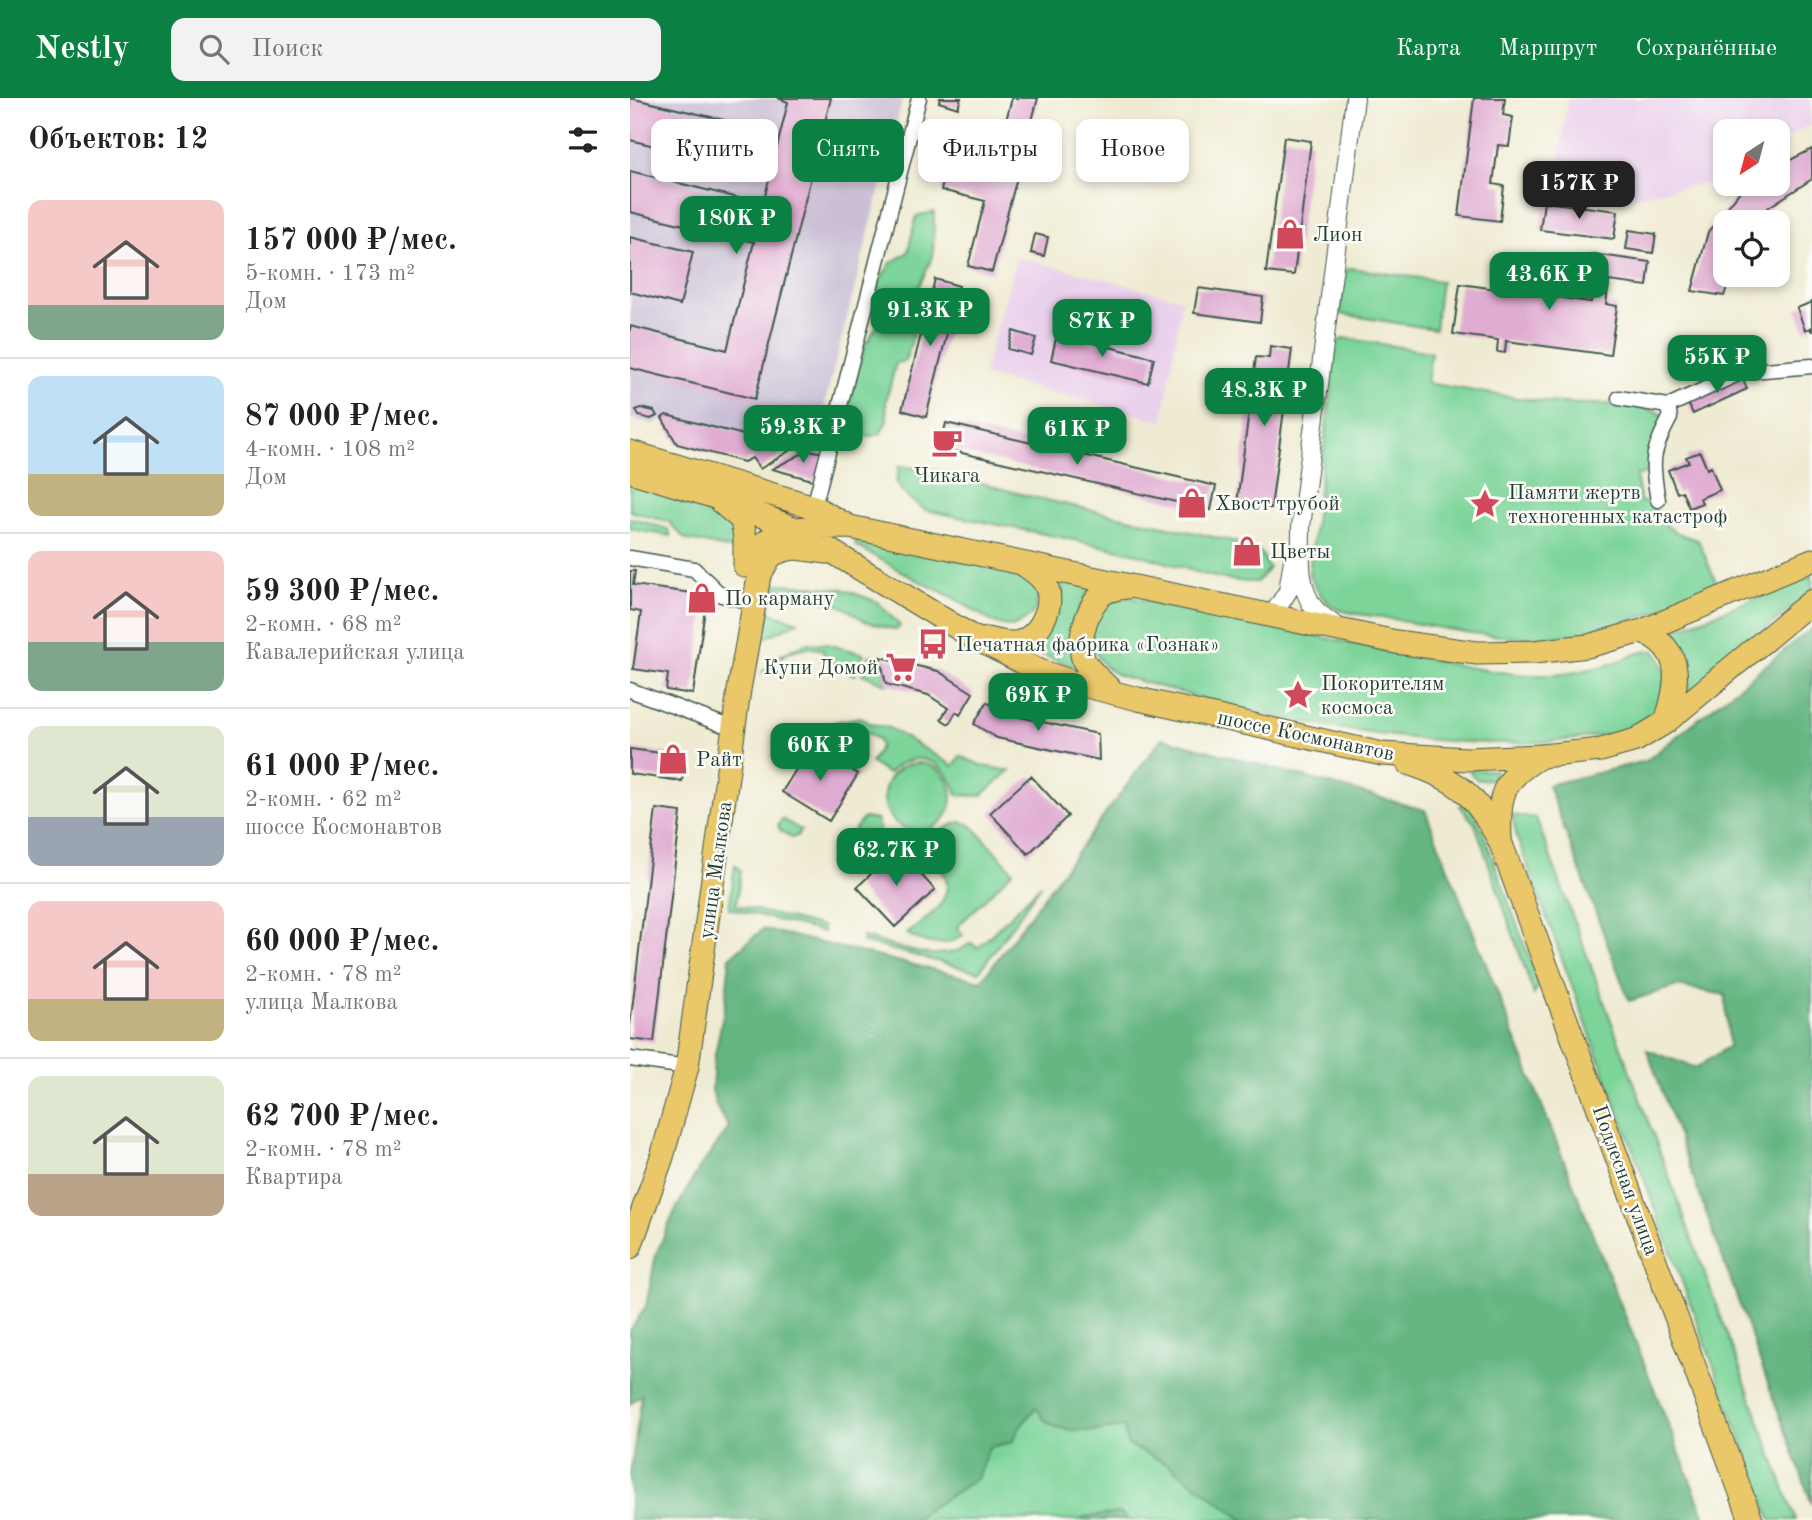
<!DOCTYPE html>
<html lang="ru">
<meta charset="utf-8">
<style>
body{margin:0;font-family:"Old Standard TT",serif;background:#f2f2f2;color:#222;height:100vh;display:flex;flex-direction:column;font-size:26px;white-space:nowrap}
*{box-sizing:border-box;margin:0}
p{font-size:23px;color:#767676}
.icon{flex:none;width:38px;height:38px;fill:none;stroke:currentColor;stroke-width:2;stroke-linecap:round;stroke-linejoin:round}
.map{position:relative;flex:1;overflow:hidden}
.sheet{display:flex;flex-direction:column;background:#fff;width:630px}
.sheet>*{flex:none}
.top-card{position:absolute;left:21px;top:21px;width:665px;height:63px;display:flex;gap:14px}
.needle{width:46px;rotate:216deg}
.fabs{position:absolute;left:1083px;top:21px;display:grid;gap:14px}
.fabs a{display:grid;place-items:center;width:77px;height:77px;border-radius:14px;background:#fff;box-shadow:0 4px 10px #0003;font-size:35px}
.price{position:absolute;translate:-50% -60px;padding:0 16px;border-radius:14px;background:#0b8043;color:#fff;font-size:23px;line-height:46px;filter:drop-shadow(0 2px 4px #0008)}
.price::after{content:'';position:absolute;left:50%;top:42px;width:21px;height:16px;margin-left:-10px;background:inherit;clip-path:polygon(0 0,100% 0,50% 100%)}
.price.on{background:#222;color:#fff}
ul{padding:0;list-style:none}
li{display:flex;align-items:center;gap:21px;height:175px;padding:0 28px}
li+li{border-top:2px solid #e0e0e0}
li span{display:grid;place-items:center;flex:none;width:196px;height:140px;border-radius:14px;color:#555}
li>.icon{margin-inline-start:auto}
span .icon{width:84px;height:84px;fill:#fffc;stroke-width:1}
li b{font-size:30px}
h2{display:flex;justify-content:space-between;align-items:center;height:84px;padding:0 28px;font-size:30px}
.pill{padding:0 24px;border-radius:14px;background:#fff;box-shadow:0 4px 10px #0003;font-size:24px;line-height:63px}
.pill.on{background:#0b8043;color:#fff}
header{display:flex;align-items:center;gap:42px;box-sizing:border-box;height:98px;padding:0 35px;background:#0b8043;color:#fff}
header strong{font-size:33px}
nav{display:flex;gap:38px;margin-inline-start:auto;font-size:24px}
.search{width:490px;height:63px;background:#f2f2f2;display:flex;align-items:center;gap:18px;box-sizing:border-box;padding:0 24px;border-radius:14px;color:#767676;font-size:26px}
main{display:flex;flex:1;min-height:0}
.map>svg:first-child{display:block}
.built{fill:#ead1ec}
.industrial{fill:#cabfd6}
.green{fill:#7cd499;stroke:#4e8866;stroke-width:2}
.forest{fill:#65b681;stroke:#427a5a;stroke-width:2}
.building{fill:#e0acd2}
.lines{fill:none;stroke-linecap:round;stroke-linejoin:round}
.minor-casing{stroke:#3e574c;stroke-width:17}
.tertiary-casing{stroke:#3e574c;stroke-width:20}
.primary-casing{stroke:#3e574c;stroke-width:25}
.minor{stroke:#fff;stroke-width:14}
.tertiary{stroke:#fff;stroke-width:18}
.primary{stroke:#eac769;stroke-width:23}
.labels{text-anchor:middle;stroke-width:5;stroke-linejoin:round;paint-order:stroke}
.poi-label{font-size:21px;fill:#1f3d34;stroke:#fdfcf7;text-anchor:start}
.street-label{font-size:21px;fill:#1f3d34;stroke:#fdfcf7}
</style>
<header>
<strong>Nestly</strong>
<div class="search"><svg class="icon" aria-label="search" viewBox="0 0 24 24"><circle cx="10" cy="10" r="6"/><path d="M15 15l6 6"/></svg>Поиск</div>
<nav><a>Карта</a><a>Маршрут</a><a>Сохранённые</a></nav>
</header>
<main>
<section class="sheet">
<h2>Объектов: 12<svg class="icon" aria-label="filters" viewBox="0 0 24 24"><path d="M4 7h16M4 17h16"/><circle cx="9" cy="7" r="2"/><circle cx="15" cy="17" r="2"/></svg></h2>
<ul>
<li><span style="background:linear-gradient(#f6c9c9 75%,#7fa58c 0)"><svg class="icon" aria-label="home" viewBox="0 0 24 24"><path d="M3 11l9-7 9 7M6 9v11h12V9"/></svg></span><div><b>157 000 ₽/мес.</b><p>5-комн. · 173 m²</p><p>Дом</p></div></li>
<li><span style="background:linear-gradient(#bfe0f5 70%,#c2b280 0)"><svg class="icon" aria-label="home" viewBox="0 0 24 24"><path d="M3 11l9-7 9 7M6 9v11h12V9"/></svg></span><div><b>87 000 ₽/мес.</b><p>4-комн. · 108 m²</p><p>Дом</p></div></li>
<li><span style="background:linear-gradient(#f6c9c9 65%,#7fa58c 0)"><svg class="icon" aria-label="home" viewBox="0 0 24 24"><path d="M3 11l9-7 9 7M6 9v11h12V9"/></svg></span><div><b>59 300 ₽/мес.</b><p>2-комн. · 68 m²</p><p>Кавалерийская улица</p></div></li>
<li><span style="background:linear-gradient(#dfe7d0 65%,#9aa5b1 0)"><svg class="icon" aria-label="home" viewBox="0 0 24 24"><path d="M3 11l9-7 9 7M6 9v11h12V9"/></svg></span><div><b>61 000 ₽/мес.</b><p>2-комн. · 62 m²</p><p>шоссе Космонавтов</p></div></li>
<li><span style="background:linear-gradient(#f6c9c9 70%,#c2b280 0)"><svg class="icon" aria-label="home" viewBox="0 0 24 24"><path d="M3 11l9-7 9 7M6 9v11h12V9"/></svg></span><div><b>60 000 ₽/мес.</b><p>2-комн. · 78 m²</p><p>улица Малкова</p></div></li>
<li><span style="background:linear-gradient(#dfe7d0 70%,#b9a48a 0)"><svg class="icon" aria-label="home" viewBox="0 0 24 24"><path d="M3 11l9-7 9 7M6 9v11h12V9"/></svg></span><div><b>62 700 ₽/мес.</b><p>2-комн. · 78 m²</p><p>Квартира</p></div></li>
</ul>
</section>
<div class="map">
<svg width="1182" height="1422" viewBox="0 0 1182 1422">
<rect width="100%" height="100%" fill="#fdfcf7"/>
<filter id="ink" filterUnits="userSpaceOnUse"><feTurbulence type="fractalNoise" baseFrequency=".0143" numOctaves="2"/><feDisplacementMap in="SourceGraphic" scale="14" xChannelSelector="R" yChannelSelector="G"/><feConvolveMatrix kernelMatrix="1 2 1 2 8 2 1 2 1" color-interpolation-filters="sRGB"/></filter>
<filter id="wash" filterUnits="userSpaceOnUse"><feTurbulence type="fractalNoise" baseFrequency=".00686" numOctaves="4" result="noise"/><feDisplacementMap in="SourceGraphic" scale="28" xChannelSelector="R" yChannelSelector="G"/><feGaussianBlur stdDeviation="1.57" result="paint"/><feColorMatrix in="noise" values="0 0 0 0 0 0 0 0 0 0 0 0 0 0 0 0 0 1.4 0 .05"/><feComposite in="paint" operator="in"/></filter>
<g filter="url(#wash)">
<rect width="100%" height="100%" fill="#efebd3"/>
<path class="built" d="M938 0H1182V26L1148 45V33H1096L1095 74 1076 85 990 101 925 93Z
M387 159 552 201 533 323 353 277Z"/>
<path class="industrial" d="M0 0H273L192 317 177 314 168 351 36 317 24 326 0 320Z"/>
<path class="green" d="M304 114 303 158 279 210C288 228 282 244 275 263L266 265 256 303 257 323 250 336 238 339 226 331 220 316 219 304 235 247 247 228 249 183 261 165 278 154 286 118Z
M720 170 811 183 805 231 711 216 710 214 714 175Z
M713 240 801 254 797 285C837 292 876 299 916 304 949 308 1005 302 1034 317L1019 375 1006 377 1011 404H1022C1033 429 1042 435 1068 442L1089 491C1046 507 1002 524 957 534 890 548 818 532 752 519 738 517 717 516 705 510 692 502 686 490 679 477L706 246Z
M269 368 309 373 398 398 606 444 614 451 630 453 639 470 627 484C585 485 548 466 507 456 437 439 366 427 295 412L277 399 266 385Z
M0 387 100 416 105 421V452L55 441 39 424 0 413Z
M0 420 38 431 41 438 0 431Z
M226 442 402 476 409 483C408 509 408 518 382 529L364 525 322 499 285 481 225 447Z
M1182 478V492L1059 597C1056 572 1056 555 1040 534Z
M433 483 461 489C442 519 444 535 446 570L398 551C422 525 430 520 433 483Z
M137 485 213 491 248 504 270 528 266 532 235 523 212 508 144 490 139 514 168 524 127 544Z
M485 496 826 567C865 574 906 582 946 574 958 572 971 569 983 565 997 562 1010 551 1024 553 1037 567 1036 579 1032 597 1030 613 1019 625 1003 632 993 636 978 637 967 638 875 654 753 640 662 622 603 610 545 593 488 577 467 567 454 541 467 519 472 511 479 504 485 496Z
M178 545 197 546 234 556 225 577 193 564 194 552C178 548 163 550 149 560 142 565 140 571 132 575 146 559 158 552 178 545Z
M240 557 250 559 256 586 232 576Z
M362 564 411 583 419 589 384 580 358 567Z
M231 619 241 626 259 630 324 668 330 658 353 668 380 673 351 698 327 697C317 662 285 648 258 676L241 665 250 649 249 642 235 634 227 656 190 632 205 624Z
M254 699a34 34 0 1 1 68 0a34 34 0 1 1-68 0Z
M841 672H866L862 681 848 682 840 675Z
M836 701 852 731 909 887 904 897 845 726 830 708Z
M882 717 906 720 1166 1422H1141L887 740Z
M234 720 247 722 250 735 249 740 222 766H215L211 762C213 748 224 730 234 720Z
M152 721 171 732 167 738 162 740 150 732 148 727Z
M331 724 340 727 347 733 383 773 327 829 333 837C315 851 296 847 277 836 289 826 310 813 315 797 321 780 312 775 305 763 292 742 314 728 331 724Z
M105 767 111 773 106 807 193 829V834L99 810Z
M411 787 349 874 232 844 233 839C267 848 311 869 341 845L348 850Z
M406 1309 466 1333 494 1328 498 1346 539 1367 614 1422H499L490 1415 455 1419 451 1422H282L347 1380 359 1349 382 1344 389 1330Z"/>
<path class="forest" d="M1182 530V1406L1017 952 1066 970 1099 948 1095 897 1047 888 999 903 918 687 1016 663Z
M532 640 795 712 1076 1422H614L539 1367 497 1346 494 1329C473 1332 434 1338 416 1323 412 1320 409 1313 406 1309L389 1330 382 1344 359 1349 347 1380 282 1422H0V1378L12 1296 0 1306V1233L16 1208 26 1156 44 1115 68 1072 99 1030 86 1007 82 992 84 961 95 907 100 859 133 831 351 883Z
M490 1415 499 1422H451L454 1419Z"/>
<g id="blocks">
<path class="building" d="M0 0 107 25 97 66 0 42Z
M148 0H201L125 301 0 270V228L97 252 124 144 0 114V73L133 106 158 4Z
M310 0H331L328 10 309 4Z
M382 0H408L362 174 338 168 355 103 311 92 319 64 362 75Z
M844 0H875L873 17 883 19 879 48 868 47 863 86 874 88 870 123 829 118Z
M654 39 681 43 664 177 636 174Z
M1182 51V81L1139 109 1127 124H1096V177H1101L1094 198 1062 193 1078 134 1115 87 1148 86V68Z
M914 104 988 113 984 141 910 132Z
M999 132 1026 136 1023 155 996 151Z
M405 136 418 139 414 158 401 155Z
M0 139 63 154 50 207 0 194Z
M963 156 1020 164 1017 188 979 183 976 206 987 208 980 257 876 243 875 255 867 254 868 242 823 236 830 186 961 204 964 181 959 180Z
M305 181 329 188 296 319 272 312Z
M568 190 633 199 630 224 564 215Z
M1182 204V234L1180 230 1175 232 1167 210Z
M383 233 406 240 401 257 378 251Z
M427 236 524 260 518 285 421 262Z
M640 248 662 251 641 410 607 405 626 259 639 260Z
M1112 279 1117 291 1063 316 1057 303Z
M11 310 24 313 27 318 21 321 9 318 6 312Z
M36 317 164 350 130 371 122 360 114 364 47 346 32 320Z
M316 325 586 388 581 412 310 350Z
M179 352 193 355 186 383 142 371Z
M1070 354 1077 371 1081 369 1090 392 1070 400 1072 405 1059 410 1052 393 1047 395 1038 372 1059 364 1056 359Z
M0 473H5L3 487 77 497 63 596 36 592 38 576 3 571 11 514 0 512Z
M250 559 308 573 343 595 330 617 326 614 319 626 311 621 318 610 298 597 256 586Z
M357 604 376 616 468 636 469 662 367 640 344 626Z
M181 647 228 676 199 723 152 694Z
M0 651 55 658 52 683 0 676Z
M401 678 438 718 398 756 360 715Z
M26 711 51 714 24 944 0 941V928Z
M268 751 305 792 265 829 227 789Z"/>
</g>
</g>
<g filter="url(#ink)">
<use href="#blocks" fill-opacity="0" stroke="#3e574c" stroke-width="2"/>
<g class="lines">
<g class="minor-casing">
<path id="minor" d="M989 300 1038 308 1112 274 1182 268
M1028 402C1021 363 1021 355 1040 320L1038 308
M184 409 289 0
M0 460 64 471 91 497 109 501
M0 592 91 626
M0 961 57 969"/>
</g>
<g class="tertiary-casing">
<path id="tertiary" d="M642 518 658 493 664 456
M710 531C702 524 690 518 684 510 667 487 671 455 671 429L725 0"/>
</g>
<g class="primary-casing">
<path id="primary" d="M0 354 184 409 218 428
M0 373 82 398 163 430 341 538 410 573 445 585 508 601 752 656 837 661 911 658 971 652 1006 642 1036 624 1182 503
M91 404 112 422 115 440V468
M115 464C146 424 175 430 220 429L766 544 847 555 904 554 958 548 1012 533 1182 462
M1012 533C1056 552 1048 586 1036 624
M357 541C367 543 380 547 390 544 412 536 427 503 414 484 410 477 400 471 393 466
M484 595C475 586 460 574 454 563 446 544 458 503 476 494 482 491 491 490 497 489
M778 665C830 682 844 696 870 743L1121 1422
M870 740C868 697 872 681 910 659
M0 1149 32 1059 57 969 109 592 129 478 141 457 154 452 166 450 197 454"/>
</g>
<use href="#minor" class="minor"/>
<use href="#tertiary" class="tertiary"/>
<use href="#primary" class="primary"/>
</g>
</g>
<defs>
<g id="shop-bare" transform="scale(2.415)"><path d="M-5-2.5h2.3a2.7 3.5 0 0 1 5.4 0H5L5.5 6h-11ZM-1.5-2.5h3a1.5 2.3 0 0 0-3 0Z" fill="#d1495b" stroke="#fdfcf7" stroke-width="2.5" paint-order="stroke"/></g>
<g id="cafe-bare" transform="scale(2.415)"><path d="M-5.5-4.5H6V0H3Q3 3.5 0 3.5H-2.5Q-5.5 3.5-5.5 0ZM3-3.2v2h1.7v-2ZM-6 4.5H4V6H-6Z" fill="#d1495b" stroke="#fdfcf7" stroke-width="2.5" paint-order="stroke"/></g>
<g id="sight-bare" transform="scale(2.415)"><path d="M0-6L1.8-2.2L6-1.7L2.9 1.2L3.7 5.4L0 3.3L-3.7 5.4L-2.9 1.2L-6-1.7L-1.8-2.2Z" fill="#d1495b" stroke="#fdfcf7" stroke-width="2.5" paint-order="stroke"/></g>
<g id="bus-bare" transform="scale(2.415)"><path d="M-5-6H5V4H4V6H2V4H-2V6H-4V4H-5ZM-3.5-4V0h7V-4ZM-3.5 1.2v1.5H-2V1.2ZM2 1.2v1.5H3.5V1.2Z" fill="#d1495b" stroke="#fdfcf7" stroke-width="2.5" paint-order="stroke"/></g>
<g id="supermarket-bare" transform="scale(2.415)"><path d="M-6-5.5h2.5l.6 2H6L4.5 2H-2.5L-4.4-4H-6ZM-1.5 3.2a1.3 1.3 0 1 0 .1 0ZM3 3.2a1.3 1.3 0 1 0 .1 0Z" fill="#d1495b" stroke="#fdfcf7" stroke-width="2.5" paint-order="stroke"/></g>
</defs>
<g fill-rule="evenodd">
<use href="#shop-bare" x="660" y="136"/>
<use href="#cafe-bare" x="317" y="344"/>
<use href="#shop-bare" x="562" y="405"/>
<use href="#sight-bare" x="855" y="406"/>
<use href="#shop-bare" x="617" y="453"/>
<use href="#shop-bare" x="72" y="500"/>
<use href="#bus-bare" x="303" y="546"/>
<use href="#supermarket-bare" x="271" y="569"/>
<use href="#sight-bare" x="668" y="597"/>
<use href="#shop-bare" x="43" y="661"/>
</g>
<g class="labels">
<g class="poi-label">
<text x="683" y="143">Лион</text>
<text x="317" y="384" text-anchor="middle">Чикага</text>
<text x="878" y="401">Памяти жертв<tspan x="878" dy="24">техногенных катастроф</tspan></text>
<text x="585" y="412">Хвост трубой</text>
<text x="640" y="460">Цветы</text>
<text x="95" y="507">По карману</text>
<text x="326" y="553">Печатная фабрика «Гознак»</text>
<text x="248" y="576" text-anchor="end">Купи Домой</text>
<text x="691" y="592">Покорителям<tspan x="691" dy="24">космоса</tspan></text>
<text x="66" y="668">Райт</text>
</g>
<g class="street-label">
<text transform="translate(676 637) rotate(12)" y="7">шоссе Космонавтов</text>
<text transform="translate(85 772) rotate(-82)" y="7">улица Малкова</text>
<text transform="translate(996 1082) rotate(70)" y="7">Подлесная улица</text>
</g>
</g>
</svg>
<div class="fabs">
<a><svg class="needle" viewBox="-14 -14 28 28"><path d="M0-13l5 13h-10z" fill="#e53935"/><path d="M0 13l5-13h-10z" fill="#767676"/></svg></a>
<a><svg class="icon" aria-label="locate" viewBox="0 0 24 24"><circle cx="12" cy="12" r="6"/><path d="M12 2v4M12 18v4M2 12h4M18 12h4"/></svg></a>
</div>
<b class="price on" style="left:949px;top:123px">157K ₽</b>
<b class="price" style="left:106px;top:158px">180K ₽</b>
<b class="price" style="left:919px;top:214px">43.6K ₽</b>
<b class="price" style="left:300px;top:250px">91.3K ₽</b>
<b class="price" style="left:472px;top:261px">87K ₽</b>
<b class="price" style="left:1087px;top:297px">55K ₽</b>
<b class="price" style="left:634px;top:330px">48.3K ₽</b>
<b class="price" style="left:173px;top:367px">59.3K ₽</b>
<b class="price" style="left:447px;top:369px">61K ₽</b>
<b class="price" style="left:408px;top:635px">69K ₽</b>
<b class="price" style="left:190px;top:685px">60K ₽</b>
<b class="price" style="left:266px;top:790px">62.7K ₽</b>
<div class="top-card">
<a class="pill">Купить</a>
<a class="pill on">Снять</a>
<a class="pill">Фильтры</a>
<a class="pill">Новое</a>
</div>
</div>
</main>
